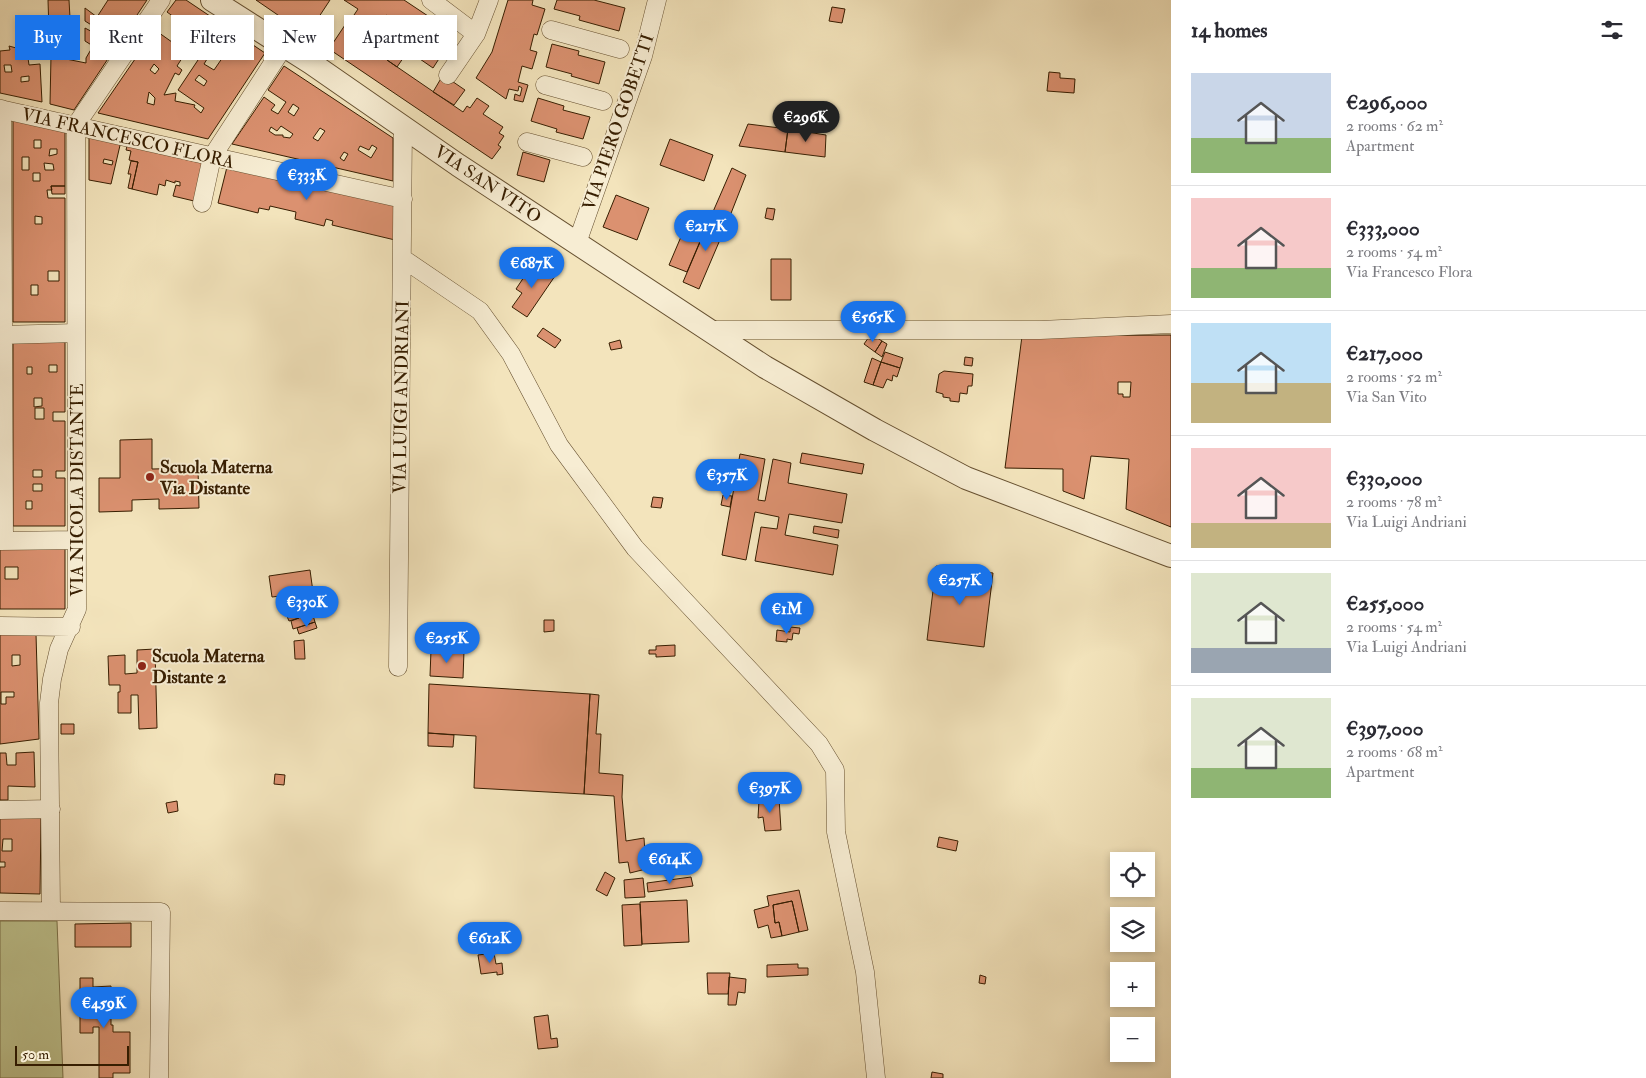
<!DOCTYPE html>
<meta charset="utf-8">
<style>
body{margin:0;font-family:"IM FELL Double Pica",serif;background:#f7f7f7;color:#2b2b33;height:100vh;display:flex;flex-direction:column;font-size:19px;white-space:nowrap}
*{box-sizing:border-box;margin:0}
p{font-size:16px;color:#7c7c81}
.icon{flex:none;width:28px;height:28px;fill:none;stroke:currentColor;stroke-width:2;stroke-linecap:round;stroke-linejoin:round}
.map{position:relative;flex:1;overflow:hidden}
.panel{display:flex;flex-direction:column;background:#fff;width:475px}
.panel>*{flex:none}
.hud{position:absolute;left:15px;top:15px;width:475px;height:45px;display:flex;gap:10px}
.fabs{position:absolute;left:1110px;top:852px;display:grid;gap:10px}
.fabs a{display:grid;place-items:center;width:45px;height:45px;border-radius:0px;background:#fff;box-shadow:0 2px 8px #0003;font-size:25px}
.scale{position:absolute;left:15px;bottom:12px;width:114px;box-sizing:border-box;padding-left:5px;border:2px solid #371e01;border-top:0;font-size:14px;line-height:18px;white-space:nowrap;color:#371e01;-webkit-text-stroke:4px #f7edd3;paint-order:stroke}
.price{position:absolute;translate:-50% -42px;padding:0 11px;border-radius:18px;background:#1a73e8;color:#fff;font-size:16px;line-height:32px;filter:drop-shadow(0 1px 2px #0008)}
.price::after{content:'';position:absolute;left:50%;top:30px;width:15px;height:11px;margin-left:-8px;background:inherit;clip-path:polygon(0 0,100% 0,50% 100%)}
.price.selected{background:#222;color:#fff}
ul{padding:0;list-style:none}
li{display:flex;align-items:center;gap:15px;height:125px;padding:0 20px}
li+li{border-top:1px solid #e1e1e2}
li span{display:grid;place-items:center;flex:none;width:140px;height:100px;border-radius:0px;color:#555}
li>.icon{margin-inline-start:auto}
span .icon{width:60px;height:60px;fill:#fffc;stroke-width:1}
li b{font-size:21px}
h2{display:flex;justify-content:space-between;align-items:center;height:60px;padding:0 20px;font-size:21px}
.tag{padding:0 18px;border-radius:0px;background:#fff;box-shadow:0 2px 8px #0003;font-size:18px;line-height:45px}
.tag.selected{background:#1a73e8;color:#fff}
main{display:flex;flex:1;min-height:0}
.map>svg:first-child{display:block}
.green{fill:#bec38e;stroke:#7a7048}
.building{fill:#db9170;stroke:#371e01;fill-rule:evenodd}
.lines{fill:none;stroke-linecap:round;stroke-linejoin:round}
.minor-casing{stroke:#665030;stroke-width:19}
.tertiary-casing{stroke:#665030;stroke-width:24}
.minor{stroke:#f7edd3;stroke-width:18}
.tertiary{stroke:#f7edd3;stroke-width:22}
.poi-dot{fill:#8f2418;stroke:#f7edd3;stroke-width:2}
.labels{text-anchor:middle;stroke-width:4;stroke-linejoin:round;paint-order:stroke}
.street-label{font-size:18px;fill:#371e01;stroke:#f7edd3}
.poi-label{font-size:18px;font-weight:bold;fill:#371e01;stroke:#f7edd3;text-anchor:start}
</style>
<main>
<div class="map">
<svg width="1171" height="1078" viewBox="0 0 1171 1078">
<rect width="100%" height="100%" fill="#f3e4bc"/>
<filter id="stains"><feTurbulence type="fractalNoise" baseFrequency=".004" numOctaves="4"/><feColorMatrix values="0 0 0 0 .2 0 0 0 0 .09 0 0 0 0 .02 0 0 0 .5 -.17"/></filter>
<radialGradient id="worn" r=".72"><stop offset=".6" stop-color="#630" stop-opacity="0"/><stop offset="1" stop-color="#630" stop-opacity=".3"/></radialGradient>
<path class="green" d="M0 921H57L63 1078H0Z"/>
<path class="building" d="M48 0H69L70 18 72 17 74 42 48 44 47 32H49Z
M108 0H147L74 110 50 104 51 56 86 63V58L93 46 85 41V28L98 35 101 31 85 21V8L97 17Z
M176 0H186L265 53 208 139 98 113 155 30 186 52 195 39 190 36 187 40 172 29 178 20 167 12ZM215 46 224 51 225 54 214 70 204 64ZM186 52 198 60 178 90 204 108 201 113 194 107 195 105 175 101 176 93 164 95 175 73 179 75 182 70 177 66ZM154 64 159 69 155 74 150 70ZM199 75 207 81 204 86 195 80ZM149 92 155 98 154 105 147 103Z
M256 0H330L307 35Z
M344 0H404L455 34 433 68 388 37 398 23 386 15 376 30 354 15 358 9Z
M508 0H533L532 5 545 9 537 35 534 34 530 50 537 52 532 69 522 66 518 82 528 85 523 102 514 100 515 94 520 96 522 88 519 86 518 91 509 89 506 99 476 78 492 52Z
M557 0H594L625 8 619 31 579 20 580 16 554 9Z
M832 7 845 9 842 23 829 21Z
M347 22 393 52 387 60 463 112 467 106 470 108 477 98 489 106 483 114 503 127 499 133 504 136 498 145 501 147 492 159 329 49Z
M398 44 408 51 397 67 387 60Z
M552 44 579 51 578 55 605 62 599 84 571 76 572 74 546 67Z
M9 46 27 51 29 65 40 64 42 102 0 93V51L10 50ZM4 65H11L12 72H5ZM29 76V81L21 82V77Z
M284 66 393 138V181L232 144 264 97 275 105 271 110 278 114 286 102 268 90ZM293 104 299 108 294 116 288 112ZM281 126 293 134 290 138 283 137V135H275L269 131 271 127 277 131ZM320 128 325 131 318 141 313 138ZM372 145 377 148 371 158 358 150 360 146 369 150ZM344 152 348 154 344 161 340 158Z
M1049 72 1060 73V78L1075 79 1074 93 1047 91Z
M443 75 465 90 454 105 433 92Z
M538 98 564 106 563 110 590 117 583 139 556 132 557 129 531 121Z
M13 117 65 128V186H51L52 190H47L48 198H65V322H13ZM34 140H41V148H34ZM50 149H57V154L49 156ZM22 157H29V170H22ZM44 163 53 164 54 170H45ZM33 173H40V181H33ZM35 216 42 217V224H35ZM48 271H59V281H48ZM31 285H38V295H31Z
M748 124 788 129 785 152 739 146Z
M788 129 826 135 825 157 785 152Z
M89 133 121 141 111 184 89 180ZM104 159 113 161 112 165 103 163Z
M670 139 713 155 704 181 660 165Z
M128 142 204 159 194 201 173 196 176 185 180 186V182L175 181V183L166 180 165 186 159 184 157 195 132 189 138 162 129 160 131 151 126 150Z
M523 152 550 160 544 182 517 175Z
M131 161 138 162 132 189 128 188 131 174H128Z
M228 163 394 202 395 240 332 225 333 221 326 219 324 226 295 219 296 212 270 206 269 210 259 208 258 213 218 203Z
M732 168 746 175 728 221 712 214Z
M51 186H65V194H52Z
M616 195 649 208 637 240 603 227Z
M767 208 775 209 773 220 765 218Z
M712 214 728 221 699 289 683 282Z
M689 218 707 225 687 272 669 265Z
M771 259H791V300H771Z
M534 262 555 276 527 317 512 307 522 293 516 289Z
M543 328 561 340 555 348 537 336Z
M871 334 882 341 875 352 864 344Z
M1171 335V527L1126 509 1129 459 1091 456 1084 499 1063 491V469L1005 468 1022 336ZM1118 382H1131L1130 397H1123V394H1118Z
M620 340 622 348 611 350 609 343Z
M882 341 887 344 882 357 875 352Z
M13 342H65V412H53V421H65V471H56V478H65V526H13ZM49 365H57V372H49ZM27 367H32V374H27ZM34 398H42V406L34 407ZM35 408H44V419H35ZM33 470H42V477H33ZM33 484H42V491H33ZM26 501H32V509H26Z
M885 352 903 358 900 368 881 362Z
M965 357 973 358 972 366 964 365Z
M872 358 881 362 873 385 864 382Z
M881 362 900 368 897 377 893 375 892 381 887 379 883 388 873 385Z
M944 371 973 374 972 386H968L967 394 960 393 959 402 950 401V398L943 397V394L936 392 939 374Z
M152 439V469L198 468 199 508 159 509V499L132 500V511L99 512V478H120V440Z
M802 453 864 464 862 474 800 463Z
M740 454 765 459 758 500 765 501 773 459 791 463 788 483 847 494 842 523 789 514 785 535 838 545 833 575 755 561 761 527 777 529 779 517 755 512 746 560 722 555Z
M723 495 732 496 730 507 721 505Z
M653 497 663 498 661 508 651 507Z
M814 526 839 530 838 538 813 533Z
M0 548H65V609H0ZM5 567H18V579H5Z
M936 566 993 573 984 647 927 640Z
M310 570 313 592 272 597 269 576Z
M307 598 310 606 298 610 295 602Z
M310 606 315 622 293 629 291 621 299 618 296 611Z
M296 610 299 618 289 621 286 614Z
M544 620H554V631L544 632Z
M315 622 317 628 299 634 297 628Z
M790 627 800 628 799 634 793 633 792 640 787 639V642L776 641 777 630 790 632Z
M0 634H36L39 739 0 744ZM12 655H20V665L12 666ZM1 692H14V697H6V704H1Z
M304 640 305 659H295L294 641Z
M675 645V656L656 657V654H649V650H656V646Z
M155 649 157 728 139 729 138 695H131V713H118V692H120V685H109L108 656 125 655V674L137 673V650Z
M431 650 464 651 463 678 430 676Z
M429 684 590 694 584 794 474 788 476 736 428 733Z
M590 694 599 695 596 734H601L599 773 623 775 622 797 626 841 644 838 646 869 630 873 628 862 619 863 614 796 584 794Z
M61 724H74V734H61Z
M428 733 454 735 453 747 428 746Z
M34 752 35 787 8 786V800H0V753H6L7 765H16V753Z
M275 774 285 775 284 785 274 784Z
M779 798 781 830 765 831 763 817 758 818 759 800Z
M177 801 178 811 168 813 166 803Z
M0 817H41L40 894 0 893V867H5V862H0ZM3 839H12V851H2Z
M939 837 958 841 956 851 937 847Z
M605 872 615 878 607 896 596 890Z
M691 877 693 886 648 892 647 883Z
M643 878 645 897 625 898 624 880Z
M799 890 808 930 799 932 792 901 773 905 775 923 779 922 782 936 771 938 768 925 758 928 754 910 769 906 767 896Z
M687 900 689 942 642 944 640 902Z
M792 901 799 932 782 936 779 922 775 923 773 905Z
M640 904 642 945 624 946 622 905Z
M131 923V947H75V924Z
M1122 944H1134V947L1122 946Z
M494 953 496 964 502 963 503 974 497 975V972L481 974 478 955Z
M798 964V968H808V975L767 977V965Z
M707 973H730L728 994H708Z
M980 975 986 977 985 984 979 983Z
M729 977 746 979 745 993 738 992 736 1005H728Z
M80 978H93V987L111 986V1025H113V1032H130V1073H113V1078H99V1027H93V1033H80Z
M548 1015 551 1039 557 1038 558 1047 538 1049 534 1017Z
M932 1072 943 1074V1078H931Z"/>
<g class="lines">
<g class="minor-casing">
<path id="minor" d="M431 0 476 34 489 0
M551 30 620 49
M448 75 476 34
M545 85 603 101
M0 109 403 199
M2 109 4 541
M527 142 583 157
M202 203 212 157 284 46
M577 243 643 56 657 0
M402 258 480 311 511 354 559 445 635 548 819 744 835 770 836 832 865 972 876 1078
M709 330H1040L1171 324
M0 335 76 333
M0 541 77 540
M0 626 71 627
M398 667 403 127
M0 810 51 809
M51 910 49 703 52 679 59 649 77 609 76 125 161 0
M0 911 161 912 159 1078"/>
</g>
<g class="tertiary-casing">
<path id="tertiary" d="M212 0 311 63 458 165 765 367 875 430 966 478 1171 556"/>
</g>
<use href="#minor" class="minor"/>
<use href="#tertiary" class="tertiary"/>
</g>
<g class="poi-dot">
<circle cx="150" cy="477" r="5"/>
<circle cx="142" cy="666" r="5"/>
</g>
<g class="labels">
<g class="street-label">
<text transform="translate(618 122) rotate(-71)" y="6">VIA PIERO GOBETTI</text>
<text transform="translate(128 138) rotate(13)" y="6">VIA FRANCESCO FLORA</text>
<text transform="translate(488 184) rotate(34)" y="6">VIA SAN VITO</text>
<text transform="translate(401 397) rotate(-89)" y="6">VIA LUIGI ANDRIANI</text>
<text transform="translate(77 490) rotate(-90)" y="6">VIA NICOLA DISTANTE</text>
</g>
<g class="poi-label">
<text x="160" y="473">Scuola Materna<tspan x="160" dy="21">Via Distante</tspan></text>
<text x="152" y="662">Scuola Materna<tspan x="152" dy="21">Distante 2</tspan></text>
</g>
</g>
<rect width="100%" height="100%" filter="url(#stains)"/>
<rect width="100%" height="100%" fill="url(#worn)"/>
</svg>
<div class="fabs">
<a><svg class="icon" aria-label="locate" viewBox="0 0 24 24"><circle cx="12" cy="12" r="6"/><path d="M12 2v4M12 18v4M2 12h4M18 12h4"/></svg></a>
<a><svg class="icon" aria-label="layers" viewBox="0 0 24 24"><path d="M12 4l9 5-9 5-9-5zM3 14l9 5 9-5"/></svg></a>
<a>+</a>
<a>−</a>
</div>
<div class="scale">50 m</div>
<b class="price selected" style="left:806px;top:143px">€296K</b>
<b class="price" style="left:307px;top:201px">€333K</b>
<b class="price" style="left:706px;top:252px">€217K</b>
<b class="price" style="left:532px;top:289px">€687K</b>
<b class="price" style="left:873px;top:343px">€565K</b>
<b class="price" style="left:727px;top:501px">€357K</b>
<b class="price" style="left:960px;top:606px">€257K</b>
<b class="price" style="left:307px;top:628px">€330K</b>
<b class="price" style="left:787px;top:635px">€1M</b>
<b class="price" style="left:447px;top:664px">€255K</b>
<b class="price" style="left:770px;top:814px">€397K</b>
<b class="price" style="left:670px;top:885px">€614K</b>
<b class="price" style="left:490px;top:964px">€612K</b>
<b class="price" style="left:104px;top:1029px">€459K</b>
<div class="hud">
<a class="tag selected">Buy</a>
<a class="tag">Rent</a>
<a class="tag">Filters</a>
<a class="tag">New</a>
<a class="tag">Apartment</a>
</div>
</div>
<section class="panel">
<h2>14 homes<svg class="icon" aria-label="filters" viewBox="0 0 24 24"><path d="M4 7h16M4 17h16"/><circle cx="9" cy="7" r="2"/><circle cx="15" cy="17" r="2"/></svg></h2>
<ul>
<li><span style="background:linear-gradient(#c9d6e8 65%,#8fb573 0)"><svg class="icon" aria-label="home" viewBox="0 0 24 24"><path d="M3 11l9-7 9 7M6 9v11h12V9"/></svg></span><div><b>€296,000</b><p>2 rooms · 62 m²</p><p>Apartment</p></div></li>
<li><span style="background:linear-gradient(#f6c9c9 70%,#8fb573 0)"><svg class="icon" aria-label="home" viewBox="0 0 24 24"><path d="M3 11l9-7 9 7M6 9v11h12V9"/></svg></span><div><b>€333,000</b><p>2 rooms · 54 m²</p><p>Via Francesco Flora</p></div></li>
<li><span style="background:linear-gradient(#bfe0f5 60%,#c2b280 0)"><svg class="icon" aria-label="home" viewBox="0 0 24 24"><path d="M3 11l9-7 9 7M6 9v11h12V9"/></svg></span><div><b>€217,000</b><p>2 rooms · 52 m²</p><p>Via San Vito</p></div></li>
<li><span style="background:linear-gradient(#f6c9c9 75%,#c2b280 0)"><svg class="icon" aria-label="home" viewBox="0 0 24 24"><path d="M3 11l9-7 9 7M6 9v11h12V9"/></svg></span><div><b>€330,000</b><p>2 rooms · 78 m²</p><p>Via Luigi Andriani</p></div></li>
<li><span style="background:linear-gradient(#dfe7d0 75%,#9aa5b1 0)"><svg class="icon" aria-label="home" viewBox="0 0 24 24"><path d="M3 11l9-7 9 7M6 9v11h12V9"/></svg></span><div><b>€255,000</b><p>2 rooms · 54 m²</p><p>Via Luigi Andriani</p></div></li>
<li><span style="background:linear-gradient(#dfe7d0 70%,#8fb573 0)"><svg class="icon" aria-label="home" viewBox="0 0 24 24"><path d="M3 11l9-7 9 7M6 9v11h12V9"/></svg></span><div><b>€397,000</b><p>2 rooms · 68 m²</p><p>Apartment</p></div></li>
</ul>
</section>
</main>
